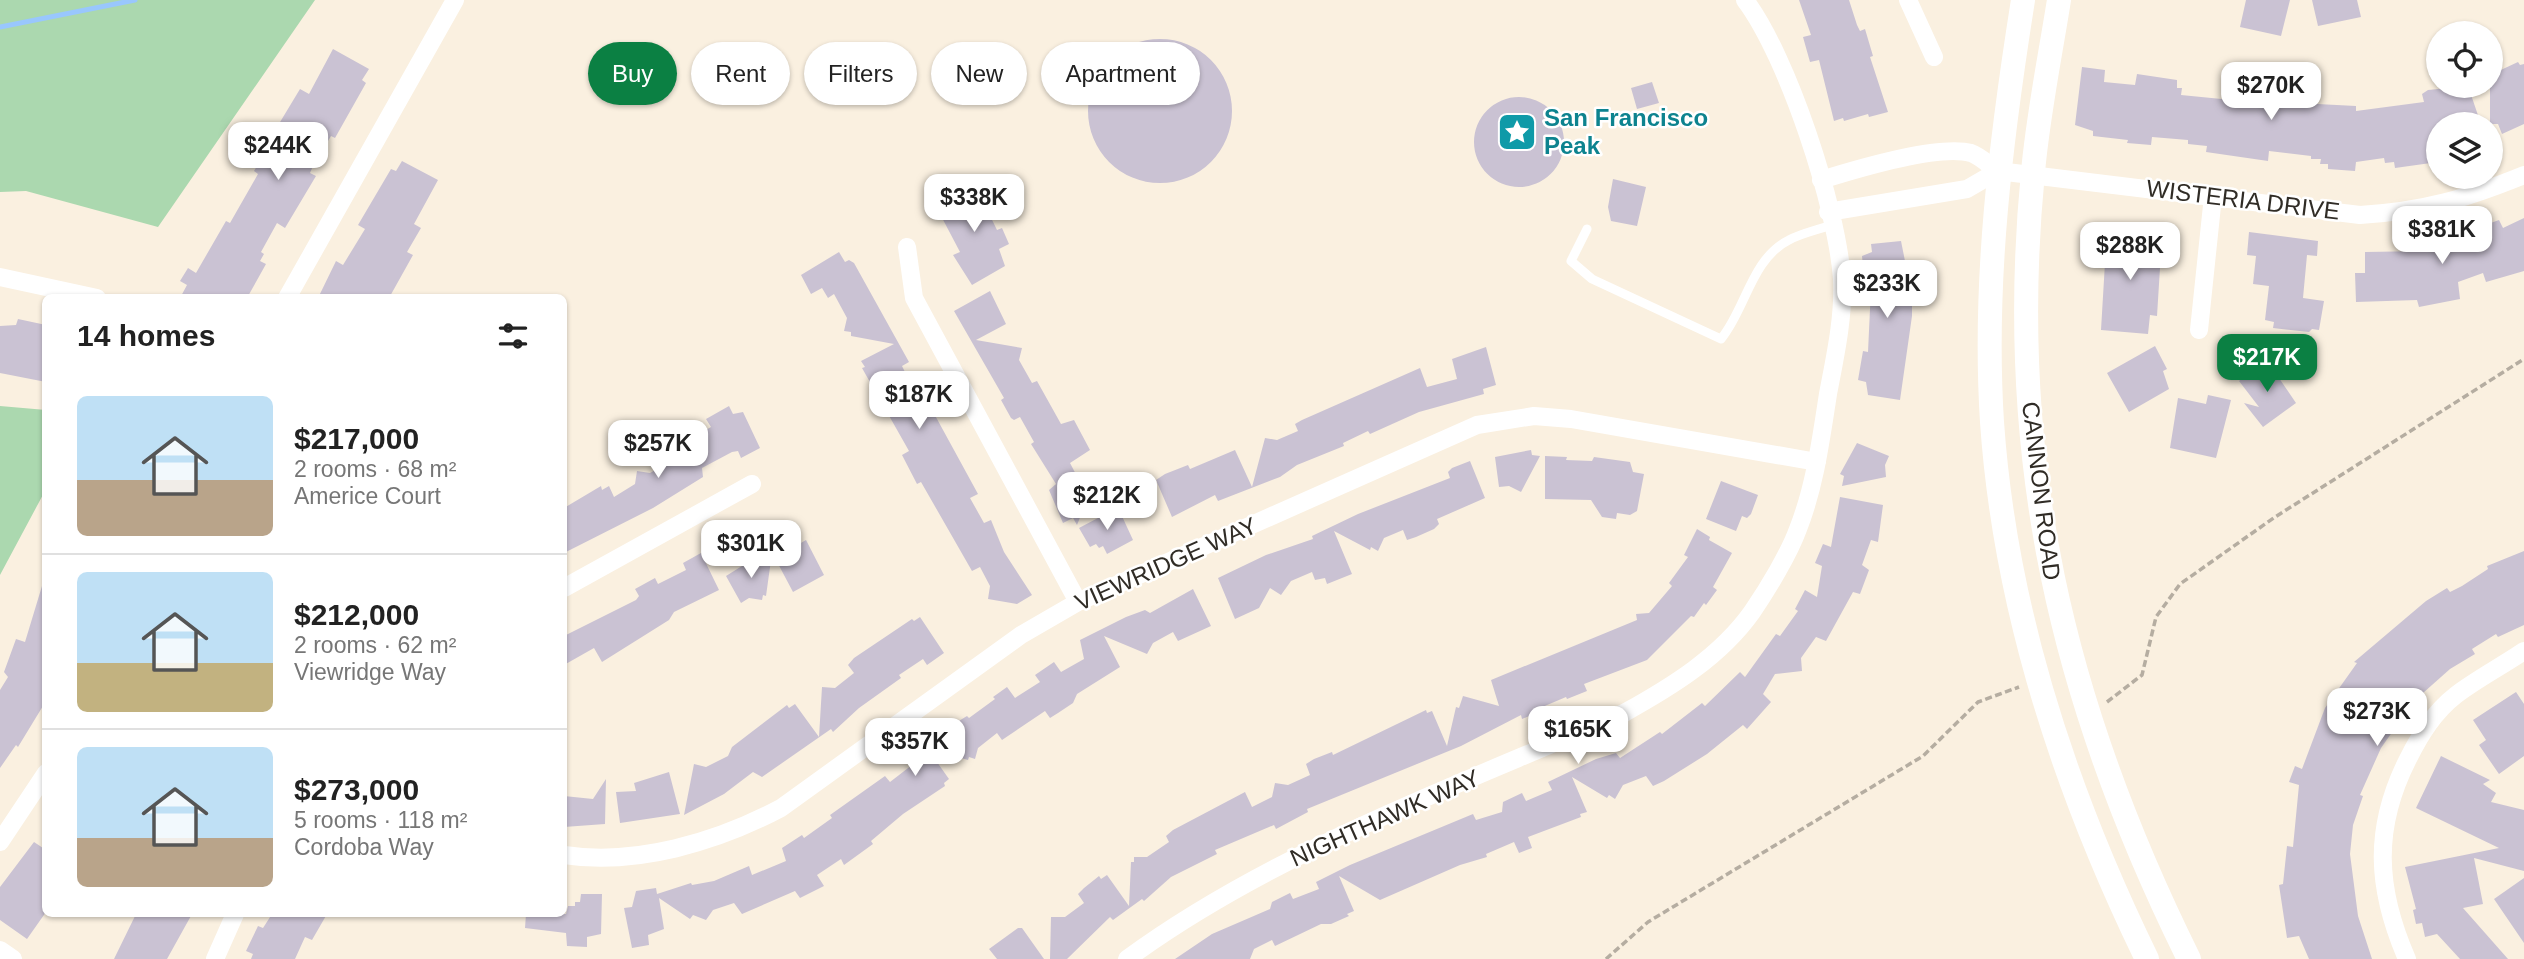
<!DOCTYPE html>
<meta charset="utf-8">
<style>
body{margin:0;font-family:Helvetica,sans-serif;background:#f6f6f6;color:#222;height:100vh;display:flex;flex-direction:column;font-size:26px;white-space:nowrap}
*{box-sizing:border-box;margin:0}
p{font-size:23px;color:#767676}
.icon{flex:none;width:38px;height:38px;fill:none;stroke:currentColor;stroke-width:2;stroke-linecap:round;stroke-linejoin:round}
.map{position:relative;flex:1;overflow:hidden}
.sheet{position:absolute;left:42px;top:294px;width:525px;height:623px;display:flex;flex-direction:column;background:#fff;border-radius:10px;box-shadow:0 2px 5px #0004}
.sheet>*{flex:none}
.guide{position:absolute;left:588px;top:42px;width:665px;height:63px;display:flex;gap:14px}
.controls{position:absolute;left:2426px;top:21px;display:grid;gap:14px}
.controls a{display:grid;place-items:center;width:77px;height:77px;border-radius:50%;background:#fff;box-shadow:0 2px 5px #0004;font-size:35px}
.price{position:absolute;translate:-50% -60px;padding:0 16px;border-radius:14px;background:#fff;color:#222;font-size:23px;line-height:46px;filter:drop-shadow(0 2px 4px #0008)}
.price::after{content:'';position:absolute;left:50%;top:42px;width:21px;height:16px;margin-left:-10px;background:inherit;clip-path:polygon(0 0,100% 0,50% 100%)}
.price.current{background:#0b8043;color:#fff}
ul{padding:0;list-style:none}
li{display:flex;align-items:center;gap:21px;height:175px;padding:0 35px}
li+li{border-top:2px solid #e0e0e0}
li span{display:grid;place-items:center;flex:none;width:196px;height:140px;border-radius:10px;color:#555}
li>.icon{margin-inline-start:auto}
span .icon{width:84px;height:84px;fill:#fffc;stroke-width:1}
li b{font-size:30px}
h2{display:flex;justify-content:space-between;align-items:center;height:84px;padding:0 35px;font-size:30px}
.pill{padding:0 24px;border-radius:32px;background:#fff;box-shadow:0 2px 5px #0004;font-size:24px;line-height:63px}
.pill.current{background:#0b8043;color:#fff}
.map>svg:first-child{display:block}
.green{fill:#abd8af}
.lines{fill:none;stroke-linecap:round;stroke-linejoin:round}
.stream{stroke:#99c7fd;stroke-width:5}
.building{fill:#cac2d3}
.path{stroke:#b5ada1;stroke-width:3.5;stroke-dasharray:7 3.5;stroke-linecap:butt}
.lane{stroke:#fff;stroke-width:9}
.street{stroke:#fff;stroke-width:18}
.secondary{stroke:#fff;stroke-width:24}
.labels{text-anchor:middle;stroke-width:5;stroke-linejoin:round;paint-order:stroke}
.culture-label{font-size:24px;font-weight:bold;fill:#0d838f;stroke:#fff;text-anchor:start}
.street-label{font-size:24px;fill:#302c26;stroke:#fff}
</style>
<div class="map">
<svg width="2524" height="959" viewBox="0 0 2524 959">
<rect width="100%" height="100%" fill="#faf0e0"/>
<path class="green" d="M0 0H315L158 227 26 191 0 192Z
M0 406 46 410 45 491 0 575Z"/>
<g class="lines">
<path class="stream" d="M0 27 135 0"/>
</g>
<path class="building" d="M1799 0H1849L1857 25 1860 31 1865 29 1873 56 1870 57 1888 112 1869 117 1868 114 1844 121 1843 118 1834 121 1819 60 1810 62 1803 37 1811 35Z
M2246 0H2290L2281 36 2240 27Z
M2312 0H2357L2361 17 2318 26Z
M1088 111a72 72 0 1 1 144 0a72 72 0 1 1-144 0Z
M333 49 369 69 362 80 366 83 335 138 331 136 313 166 310 173 316 176 285 228 277 223 261 252 264 254 260 261 266 264 247 298H180L187 285 180 281 188 268 196 273 226 221 230 223 258 174 254 171 264 154 262 152 300 89 309 94Z
M2518 62 2520 65 2524 64V124L2502 134 2498 124H2490V75Z
M2082 67 2105 70 2104 82 2135 85 2137 74 2177 80V88H2182L2181 95 2252 102 2255 99 2256 89 2298 94V103L2356 106V111L2424 102 2422 94 2428 90 2468 86 2481 124H2438V162L2395 168 2394 162 2385 163 2384 158 2356 162 2355 171 2328 169V164H2320L2321 159H2311V156L2269 151 2268 161 2206 152 2207 146 2188 144V140L2152 137 2151 145 2127 143 2128 140 2093 136V131L2075 125Z
M1652 82 1659 103 1637 109 1631 88Z
M1474 142a45 45 0 1 1 90 0a45 45 0 1 1-90 0Z
M402 161 438 180 414 224 421 228 407 252 413 255 389 298H318L336 261 343 265 365 229 358 225 391 169 396 171Z
M1613 179 1646 187 1637 226 1611 221 1608 207Z
M973 181 997 230 1002 228 1009 244 999 249 1005 266 972 285 953 255 960 252 940 214 948 207 946 203 951 201 948 195Z
M2524 218V271L2486 282 2483 273 2458 282 2460 299 2419 307 2417 300 2356 302 2355 273H2365V252L2426 251 2423 242 2475 232 2474 229 2499 220 2503 228Z
M2107 229 2152 234 2154 252H2161L2157 316 2150 315 2148 334 2101 330Z
M2249 232 2318 241 2317 256 2307 255 2303 298 2324 301 2319 330 2312 329 2309 332 2273 328 2274 322 2265 320 2269 286 2253 284 2256 256 2247 255Z
M1901 241 1906 266 1911 265 1910 306H1912V316L1900 400 1868 395 1866 382 1858 380 1863 351 1868 352 1871 288 1865 289 1862 256 1872 252 1871 244Z
M839 252 845 262 849 260 854 263 909 362 902 366 917 396 925 397 978 494 970 498 984 523 991 520 1004 552 1032 595 1017 604 988 599 990 586 980 567 972 571 921 482 917 484 902 455 909 451 862 368 865 367 861 361 894 344 851 336V332L844 331 847 318 834 294 828 298 822 288 811 294 801 275Z
M990 291 1006 324 976 340 1022 348 1019 360 1032 383 1037 381 1061 424 1074 420 1090 450 1070 463 1080 482 1092 488 1077 525 1073 518 1063 523 1049 490 1056 484 1031 444 1034 442 1020 417 1014 420 1011 418 1001 400 1004 398 954 311Z
M18 319 46 325V382L0 373V326L16 325Z
M2155 346 2167 369 2163 371 2169 389 2129 412 2107 373Z
M1486 347 1496 385 1483 389 1484 394 1419 412 1370 434 1368 431 1343 443 1344 446 1297 465 1280 477 1218 501 1215 495 1172 517 1156 480 1165 474 1188 465 1190 469 1235 450 1252 487 1265 438 1277 440 1298 431 1295 424 1302 420 1420 368 1427 387 1457 379 1452 359Z
M2266 359 2296 403 2263 427 2244 403 2259 407 2239 381Z
M2208 395 2231 400 2216 458 2170 448 2178 398 2206 404Z
M729 406 733 414 743 412 760 448 741 458 738 451 732 452 702 468 703 477 653 508 564 553V508L601 486 602 490 609 486 614 497 635 484 637 471 650 473 673 460 668 451 711 427 706 419Z
M1857 443 1889 456 1885 465 1886 477 1842 486 1844 476 1840 474Z
M1531 450 1532 455 1540 456 1521 492 1509 486 1499 487 1495 457Z
M1545 456 1567 457 1566 460 1592 461 1594 457 1630 462 1633 472 1644 474 1637 511 1630 515 1617 513 1616 519 1602 517 1591 500 1545 499Z
M1470 461 1485 498 1437 519 1439 524 1434 529 1416 537 1407 540 1403 530 1384 538 1378 551 1371 547 1370 550 1334 531 1352 574 1327 584 1325 578 1315 580 1312 572 1291 581 1281 595 1270 588 1259 608 1235 619 1218 578 1266 555 1313 539 1312 536 1358 514 1450 478 1448 472 1452 468Z
M1721 481 1758 495 1751 514 1747 518 1742 516 1736 531 1706 519Z
M1840 497 1883 505 1878 542 1871 540 1862 565 1869 570 1860 594 1853 592 1826 641 1816 637 1801 658 1802 671 1775 674 1763 694 1771 702 1747 729 1743 725 1707 754 1664 781 1653 786 1646 776 1623 785 1615 799 1609 795 1607 798 1572 777 1587 812 1580 814 1581 817 1528 837 1532 848 1519 853 1514 842 1486 854 1487 857 1460 865 1380 900 1339 876 1354 911 1347 914 1349 916 1331 924H1321L1275 946 1272 940 1254 949 1250 959H1175L1212 934 1270 909 1272 902 1290 893 1293 899 1319 889 1316 882 1350 865 1473 814 1476 820 1502 812 1503 802 1522 793 1526 801 1552 790 1548 782 1596 759 1616 753 1620 758 1660 732 1662 734 1702 703 1705 706 1740 672 1745 677 1776 634 1780 636 1798 611 1795 609 1805 590 1817 597 1822 566 1815 563 1823 544 1831 547Z
M1115 509 1119 515 1121 514 1133 540 1107 554 1103 546 1099 548 1096 544 1090 547 1079 528Z
M1697 529 1710 537 1709 540 1732 553 1713 587 1717 590 1706 605 1704 603 1694 617 1691 616 1647 660 1584 684 1587 691 1567 699 1566 697 1540 708 1541 711 1522 719 1521 715 1461 746 1307 809 1308 812 1276 829 1274 825 1215 850 1217 854 1171 877 1144 901 1142 899 1113 920 1110 917 1067 959H1050L1051 917H1065L1084 903 1078 894 1084 888 1099 876 1101 879 1107 875 1129 906 1131 862H1134V857H1147L1169 842 1166 836 1173 830 1245 792 1252 807 1272 797 1275 783 1288 785 1310 775 1306 764 1314 759 1332 752 1333 755 1426 710 1427 713 1432 711 1447 746 1456 707 1459 708 1463 696 1499 706 1491 680 1637 620 1636 614 1649 613 1672 586 1669 583 1688 557 1684 555Z
M806 540 824 575 793 592 775 558Z
M2524 551V625L2498 637 2496 634 2472 649 2475 654 2450 669 2414 701 2381 748 2360 795 2363 796 2353 825 2350 854 2358 916 2372 959H2309L2299 936 2287 938 2279 885 2283 884 2287 846 2293 847 2299 785 2289 782 2295 766 2302 769 2325 708 2357 663 2354 662 2426 601 2447 588 2450 592 2462 586 2488 569 2487 566Z
M701 553 719 590 674 612 669 620 602 662 594 648 564 665V636L636 600 639 596 635 589 655 578 658 584 686 570 683 563Z
M758 556 763 564 771 560 766 596 763 595 762 600 749 598 741 603 726 576Z
M42 586H46V701L18 747 16 745 0 768V690L8 677 4 672 16 639 25 642Z
M1193 589 1211 626 1178 641 1173 632 1153 643 1147 654 1104 636 1120 667 1077 694 1073 703 1058 713 1050 718 1045 711 1002 740 997 733 978 748 975 759 969 757 968 760 927 748 949 779 944 783 945 786 903 814 871 841 873 844 844 865 841 859 817 875 824 886 800 898 795 891 742 914 734 903 713 910 706 920 693 915 690 919 659 898 664 929 648 935 649 945 632 948 624 908 632 907 636 891 656 888 657 894 691 883 692 885 714 881 749 866 752 875 786 861 782 848 802 835 804 838 832 818 830 815 885 776 890 782 912 765 908 759 949 727 967 716 969 718 995 699 993 697 1007 687 1015 698 1040 682 1035 675 1054 662 1061 672 1084 659 1080 640 1126 617 1145 610 1150 613Z
M920 617 944 653 927 665 923 659 899 675 901 678 859 708 833 732 831 729 762 777 753 772 724 794 684 815 694 764 706 767 728 756 732 747 787 705 789 708 795 704 819 737 822 687 835 688 854 673 848 665 854 658 912 619 914 621Z
M2516 692 2524 704V756L2499 774 2479 745 2486 740 2473 720Z
M2441 756 2490 780 2483 784 2496 793 2491 802 2524 810V871L2474 858 2483 904 2463 908 2508 959H2460L2437 934 2425 937 2422 923 2416 924 2413 910 2416 909 2405 867 2499 848 2416 808Z
M669 772 680 814 620 823 616 792 636 791 634 783Z
M606 779 605 824 564 827V796L593 799Z
M34 842 46 850V912L27 939 0 920V887Z
M2524 878V943L2494 899Z
M581 894H602L601 934 587 937V947L567 946 566 933 525 928 526 914H566L568 906H575V902H580Z
M136 914H192L167 959H114Z
M272 914H327L312 940 305 937 295 959H251L253 954 246 951 258 926 263 928Z
M1018 928H1022L1044 959H997L989 949Z"/>
<g class="lines">
<path class="path" d="M2107 702 2142 675 2156 617 2180 584 2275 517 2524 359
M1606 959 1648 922 1923 756 1978 702 2019 687"/>
<path class="lane" d="M1587 229 1571 261 1592 279 1721 339C1746 309 1751 259 1789 240 1802 233 1818 230 1831 225"/>
<path class="street" d="M1908 0 1934 57
M1998 171 2360 215C2424 211 2465 199 2524 175
M1821 180C1853 170 1939 144 1971 153 1980 156 1990 166 1998 171
M1828 212 1967 189 1998 171
M907 247 914 298 1078 602
M0 277 97 298
M287 298 455 0
M2199 330 2213 196
M564 588 752 484
M0 842 46 773
M564 855C636 866 717 842 781 808L1021 635 1078 602 1477 425 1534 416 1571 419 1817 462
M0 950 13 959
M215 959 235 914
M1127 959C1274 851 1458 786 1624 713 1671 687 1720 657 1752 612 1767 590 1789 554 1798 529 1815 486 1821 439 1828 394 1835 357 1844 317 1842 279 1837 207 1788 57 1745 0
M2407 959C2376 888 2373 828 2408 759 2420 735 2434 712 2456 695 2477 679 2502 666 2524 651"/>
<path class="secondary" d="M2023 0C2001 139 1983 281 1992 422 2005 610 2065 791 2147 959
M2059 0C2050 57 2038 115 2033 172 2005 459 2062 703 2189 959"/>
</g>
<defs>
<g id="sight-square" transform="scale(2.0125)"><rect x="-9" y="-9" width="18" height="18" rx="4" fill="#0f9aa8" stroke="#fff"/><path d="M0-6L1.8-2.2L6-1.7L2.9 1.2L3.7 5.4L0 3.3L-3.7 5.4L-2.9 1.2L-6-1.7L-1.8-2.2Z" fill="#fff"/></g>
</defs>
<g fill-rule="evenodd">
<use href="#sight-square" x="1517" y="132"/>
</g>
<g class="labels">
<g class="culture-label">
<text x="1544" y="126">San Francisco<tspan x="1544" dy="28">Peak</tspan></text>
</g>
<g class="street-label">
<text transform="translate(2243 200) rotate(7)" y="8">WISTERIA DRIVE</text>
<text transform="translate(2041 491) rotate(83)" y="8">CANNON ROAD</text>
<text transform="translate(1166 564) rotate(-24)" y="8">VIEWRIDGE WAY</text>
<text transform="translate(1385 818) rotate(-24)" y="8">NIGHTHAWK WAY</text>
</g>
</g>
</svg>
<div class="controls">
<a><svg class="icon" aria-label="locate" viewBox="0 0 24 24"><circle cx="12" cy="12" r="6"/><path d="M12 2v4M12 18v4M2 12h4M18 12h4"/></svg></a>
<a><svg class="icon" aria-label="layers" viewBox="0 0 24 24"><path d="M12 4l9 5-9 5-9-5zM3 14l9 5 9-5"/></svg></a>
</div>
<b class="price" style="left:2271px;top:122px">$270K</b>
<b class="price" style="left:278px;top:182px">$244K</b>
<b class="price" style="left:974px;top:234px">$338K</b>
<b class="price" style="left:2442px;top:266px">$381K</b>
<b class="price" style="left:2130px;top:282px">$288K</b>
<b class="price" style="left:1887px;top:320px">$233K</b>
<b class="price current" style="left:2267px;top:394px">$217K</b>
<b class="price" style="left:919px;top:431px">$187K</b>
<b class="price" style="left:658px;top:480px">$257K</b>
<b class="price" style="left:1107px;top:532px">$212K</b>
<b class="price" style="left:751px;top:580px">$301K</b>
<b class="price" style="left:2377px;top:748px">$273K</b>
<b class="price" style="left:1578px;top:766px">$165K</b>
<b class="price" style="left:915px;top:778px">$357K</b>
<div class="guide">
<a class="pill current">Buy</a>
<a class="pill">Rent</a>
<a class="pill">Filters</a>
<a class="pill">New</a>
<a class="pill">Apartment</a>
</div>
<section class="sheet">
<h2>14 homes<svg class="icon" aria-label="filters" viewBox="0 0 24 24"><path d="M4 7h16M4 17h16"/><circle cx="9" cy="7" r="2"/><circle cx="15" cy="17" r="2"/></svg></h2>
<ul>
<li><span style="background:linear-gradient(#bfe0f5 60%,#b9a48a 0)"><svg class="icon" aria-label="home" viewBox="0 0 24 24"><path d="M3 11l9-7 9 7M6 9v11h12V9"/></svg></span><div><b>$217,000</b><p>2 rooms · 68 m²</p><p>Americe Court</p></div></li>
<li><span style="background:linear-gradient(#bfe0f5 65%,#c2b280 0)"><svg class="icon" aria-label="home" viewBox="0 0 24 24"><path d="M3 11l9-7 9 7M6 9v11h12V9"/></svg></span><div><b>$212,000</b><p>2 rooms · 62 m²</p><p>Viewridge Way</p></div></li>
<li><span style="background:linear-gradient(#bfe0f5 65%,#b9a48a 0)"><svg class="icon" aria-label="home" viewBox="0 0 24 24"><path d="M3 11l9-7 9 7M6 9v11h12V9"/></svg></span><div><b>$273,000</b><p>5 rooms · 118 m²</p><p>Cordoba Way</p></div></li>
</ul>
</section>
</div>
